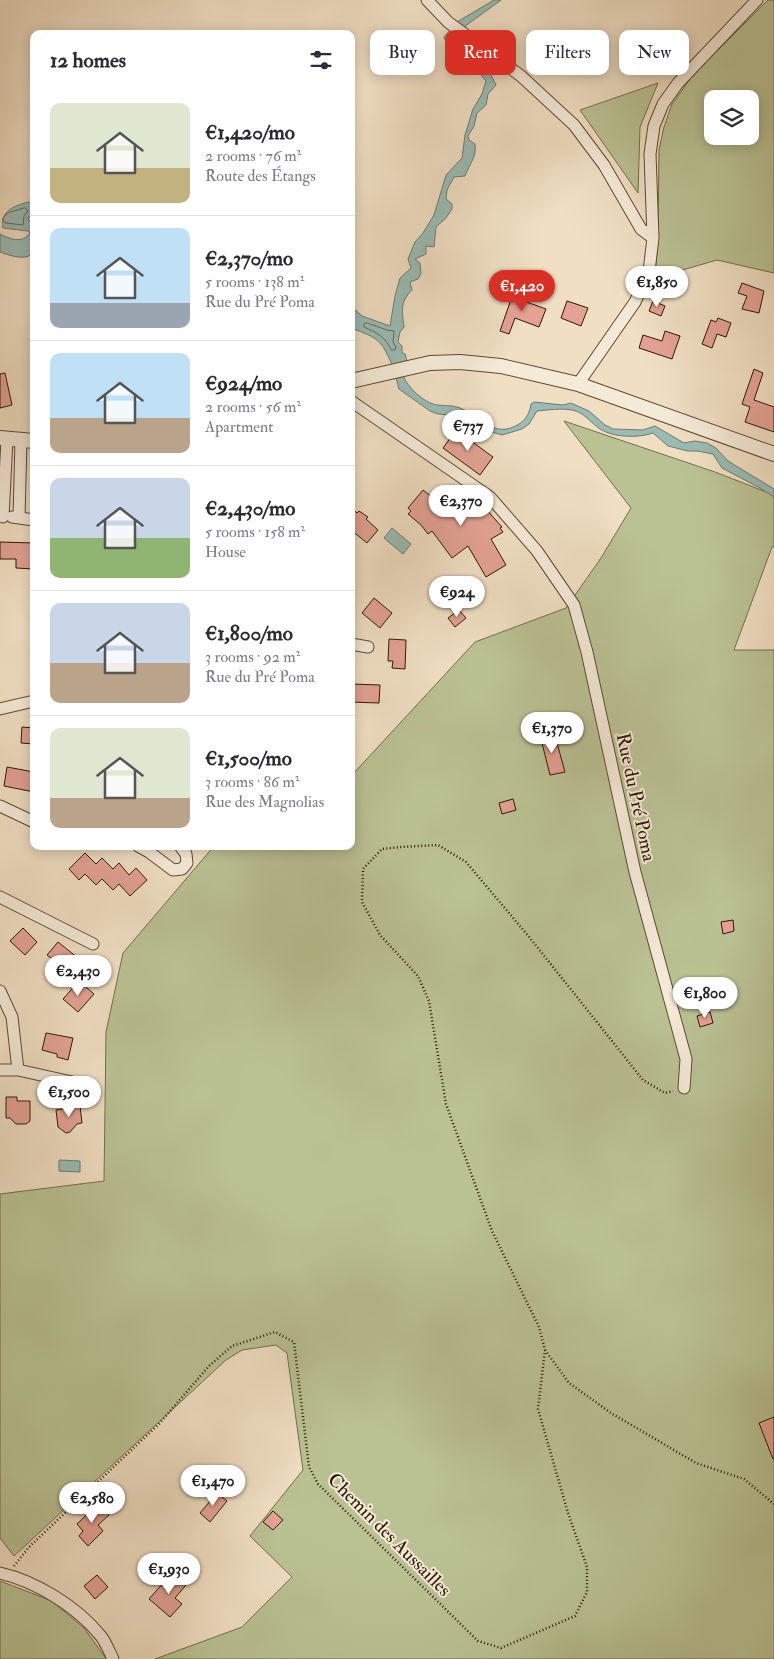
<!DOCTYPE html>
<meta charset="utf-8">
<style>
body{margin:0;font-family:"IM FELL Double Pica",serif;background:#f7f7f7;color:#2b2b33;height:100vh;display:flex;flex-direction:column;font-size:19px;white-space:nowrap}
*{box-sizing:border-box;margin:0}
p{font-size:16px;color:#7c7c81}
.icon{flex:none;width:28px;height:28px;fill:none;stroke:currentColor;stroke-width:2;stroke-linecap:round;stroke-linejoin:round}
.map{position:relative;flex:1;overflow:hidden}
.panel{position:absolute;left:30px;top:30px;width:325px;height:820px;display:flex;flex-direction:column;background:#fff;border-radius:10px;box-shadow:0 2px 12px #0003}
.panel>*{flex:none}
.guide{position:absolute;left:370px;top:30px;width:329px;height:45px;display:flex;gap:10px}
.buttons{position:absolute;left:704px;top:90px;display:grid;gap:10px}
.buttons a{display:grid;place-items:center;width:55px;height:55px;border-radius:10px;background:#fff;box-shadow:0 2px 12px #0003;font-size:25px}
.price{position:absolute;translate:-50% -42px;padding:0 11px;border-radius:18px;background:#fff;color:#222;font-size:16px;line-height:32px;filter:drop-shadow(0 1px 2px #0008)}
.price::after{content:'';position:absolute;left:50%;top:30px;width:15px;height:11px;margin-left:-8px;background:inherit;clip-path:polygon(0 0,100% 0,50% 100%)}
.price.selected{background:#d93025;color:#fff}
ul{padding:0;list-style:none}
li{display:flex;align-items:center;gap:15px;height:125px;padding:0 20px}
li+li{border-top:1px solid #e1e1e2}
li span{display:grid;place-items:center;flex:none;width:140px;height:100px;border-radius:10px;color:#555}
li>.icon{margin-inline-start:auto}
span .icon{width:60px;height:60px;fill:#fffc;stroke-width:1}
li b{font-size:21px}
h2{display:flex;justify-content:space-between;align-items:center;height:60px;padding:0 20px;font-size:21px}
.pill{padding:0 18px;border-radius:10px;background:#fff;box-shadow:0 2px 12px #0003;font-size:18px;line-height:45px}
.pill.selected{background:#d93025;color:#fff}
.map>svg:first-child{display:block}
.green{fill:#bac294;stroke:#746e4a;fill-rule:evenodd}
.water{fill:#9abcb5;stroke:#6e7b6d}
.lines{fill:none;stroke-linecap:round;stroke-linejoin:round}
.shore{stroke:#646a5b;stroke-width:1}
.building{fill:#e4a294;stroke:#2d1901}
.minor-casing{stroke:#5e4a32;stroke-width:13}
.tertiary-casing{stroke:#5e4a32;stroke-width:16}
.path{stroke:#2d1901;stroke-width:2.5;stroke-dasharray:1 2.5;stroke-linecap:butt}
.minor{stroke:#f5ead8;stroke-width:11}
.tertiary{stroke:#f5ead8;stroke-width:14}
.labels{text-anchor:middle;stroke-width:4;stroke-linejoin:round;paint-order:stroke}
.street-label{font-size:19px;fill:#2d1901;stroke:#f5ead8}
</style>
<div class="map">
<svg width="774" height="1659" viewBox="0 0 774 1659">
<rect width="100%" height="100%" fill="#f0dfc3"/>
<filter id="stains"><feTurbulence type="fractalNoise" baseFrequency=".004" numOctaves="4"/><feColorMatrix values="0 0 0 0 .2 0 0 0 0 .09 0 0 0 0 .02 0 0 0 .5 -.17"/></filter>
<radialGradient id="worn" r=".72"><stop offset=".6" stop-color="#630" stop-opacity="0"/><stop offset="1" stop-color="#630" stop-opacity=".3"/></radialGradient>
<path class="green" d="M768 0H774V273L717 260 655 278 658 237 659 150 664 127 672 104 693 75ZM712 99H750V136H712Z
M658 83 640 127 638 193 580 110Z
M564 421 715 472 774 495V547H772L734 650H774V1659H155L242 1627 292 1577 250 1536 303 1470 287 1353 276 1345 242 1350 226 1360 14 1556 0 1538V1194L104 1181 106 1032 123 953 214 846H351V831L354 830 353 774 475 642 566 608 601 558 631 508Z
M0 1581 52 1601 84 1628 105 1657 113 1659H0Z"/>
<path class="water" d="M494 0H501L464 27 459 39 460 43 472 49 476 60 482 64 485 63 496 85 488 94 486 105 477 113 474 126 468 136 469 140 475 144C477 158 469 164 465 176L454 177 447 190 446 199 452 204V209L446 218 436 227 434 247 426 246V254L415 259 420 263 421 274 418 279 410 282 412 290C411 292 408 293 407 296 400 304 403 318 404 327L400 332 398 342 402 346V353L405 354 407 361 424 360 394 369C381 340 381 339 351 328V306L362 316 390 326 395 296 400 278 411 268 408 259 415 242 423 233 434 215 446 175 462 158 465 135 473 109 482 94 486 81 467 58 447 44 444 37 457 22Z
M28 202 34 204V218L28 217V219L34 225C34 232 36 243 34 250 30 263 8 255 0 252V234C10 239 22 244 30 233L28 231 3 228C0 210 15 206 28 202Z
M403 375C407 387 424 403 437 405 445 406 452 405 460 408 481 416 494 440 519 424 526 420 530 412 531 404L534 402 563 405 571 403 589 411 605 425 613 429 643 430 655 426 684 443 695 441 707 443 716 448 728 461 774 489V497L760 488 722 468 713 454 697 451H688L668 446 653 433C639 438 614 438 600 429 591 423 584 412 572 410 562 408 547 410 537 411L529 424 522 429 502 435 488 431 462 416 438 414 430 411 399 389 396 377Z
M392 528 411 544 403 554 384 538Z
M59 1160 80 1161V1172L59 1171Z"/>
<g class="lines">
<path class="shore" d="M25 208 28 211 24 216 23 225 6 223 3 221V218L8 213Z
M367 323 387 330 394 331 393 342 396 347 395 350H391C386 337 377 333 364 327V324Z"/>
</g>
<path class="building" d="M742 283 764 291 759 313 742 309 747 296 738 293Z
M515 288 525 291 521 300 546 309 539 327 515 318 509 334 500 331Z
M567 301 588 308 581 326 561 318Z
M653 301 665 306 661 316 649 311Z
M718 318 731 323 726 337 717 334 712 348 702 344 711 320 716 322Z
M665 331 680 336 672 359 639 348 643 335 662 341Z
M754 369 763 373 754 400 774 407V432L745 422 750 407 742 404Z
M5 373 12 405 0 408V374Z
M456 430 493 457 480 475 443 448Z
M458 487 476 500 483 509 485 508 502 527 500 528 503 532 491 539 506 565 486 577 468 546 452 558 432 531 428 534 421 525 408 514 411 511 408 508 423 490 441 504 448 494Z
M351 508 357 513 359 511 368 517 366 519 378 530 367 543 351 530Z
M0 542 34 543V569L16 568V559H0Z
M374 598 392 613 380 628 362 613Z
M459 610 466 618 455 627 448 618Z
M389 639 406 640 405 669 392 668 393 661H388Z
M351 684 380 685 379 703 351 702Z
M22 727 34 728V744L21 743Z
M554 732 565 772 550 775 540 735Z
M7 767 34 772V792L4 786Z
M513 799 516 810 502 814 499 803Z
M85 853 96 864 102 858 113 869 119 863 129 875 136 868 147 880 130 896 119 884 113 890 102 879 96 885 85 874 79 880 69 869Z
M733 920 734 931 723 934 721 922Z
M23 928 37 942 25 955 10 941Z
M58 942 78 958 68 971 47 955Z
M79 981 94 994 78 1012 63 999Z
M710 1012 713 1023 700 1027 697 1016Z
M46 1033 73 1038 68 1060 57 1057V1054L42 1050Z
M6 1097H17V1101H30V1121L26 1124H16L10 1118H6Z
M80 1106 82 1123 77 1124 70 1132 66 1133 58 1127 56 1110Z
M774 1417V1459H773L759 1423Z
M217 1493 227 1501 210 1522 200 1513Z
M99 1503 109 1515 98 1525 103 1531 88 1546 79 1536 83 1531 77 1524Z
M273 1511 283 1520 273 1530 263 1522Z
M172 1573 186 1585 175 1598 182 1604 170 1617 149 1599Z
M97 1575 108 1587 95 1599 84 1586Z"/>
<g class="lines">
<g class="minor-casing">
<path id="minor" d="M427 0 448 22 521 76 574 125 604 165 641 229 653 238
M578 384 635 302 649 271 653 238 650 154 654 126 663 104 678 83 757 0
M351 401 490 497 537 551 574 605 587 652 635 872 686 1059 684 1088
M3 517 7 439
M12 517 34 520
M19 518 21 440
M351 644 368 647
M0 709 34 701
M0 806 34 822
M138 846 149 852 173 870 182 869 187 863 186 854 180 846
M0 897 93 944
M0 991 12 1017 18 1070
M0 1070H18L81 1084
M0 1573C36 1581 77 1607 100 1635 106 1642 109 1651 113 1659"/>
</g>
<g class="tertiary-casing">
<path id="tertiary" d="M351 381 430 363 460 362 501 366 578 384 774 454
M0 438 34 441"/>
</g>
<path class="path" d="M545 1350 569 1383 611 1413 696 1463 744 1479 774 1504
M14 1566 29 1547 159 1424 209 1366 232 1346 275 1332 294 1342 309 1467 318 1484 478 1641 501 1648 575 1616 587 1592V1567L568 1513 538 1409 545 1350 539 1327 492 1231 446 1104 429 1001 418 976 380 935 362 902 363 869 382 849 401 847 438 845 466 862 530 938 643 1080 665 1093 673 1091"/>
<use href="#minor" class="minor"/>
<use href="#tertiary" class="tertiary"/>
</g>
<g class="labels">
<g class="street-label">
<text transform="translate(637 797) rotate(78)" y="7">Rue du Pré Poma</text>
<text transform="translate(390 1534) rotate(45)" y="7">Chemin des Aussailles</text>
</g>
</g>
<rect width="100%" height="100%" filter="url(#stains)"/>
<rect width="100%" height="100%" fill="url(#worn)"/>
</svg>
<div class="buttons">
<a><svg class="icon" aria-label="layers" viewBox="0 0 24 24"><path d="M12 4l9 5-9 5-9-5zM3 14l9 5 9-5"/></svg></a>
</div>
<b class="price" style="left:657px;top:308px">€1,850</b>
<b class="price selected" style="left:522px;top:312px">€1,420</b>
<b class="price" style="left:468px;top:452px">€737</b>
<b class="price" style="left:461px;top:527px">€2,370</b>
<b class="price" style="left:457px;top:618px">€924</b>
<b class="price" style="left:552px;top:754px">€1,370</b>
<b class="price" style="left:78px;top:997px">€2,430</b>
<b class="price" style="left:705px;top:1019px">€1,800</b>
<b class="price" style="left:69px;top:1118px">€1,500</b>
<b class="price" style="left:213px;top:1507px">€1,470</b>
<b class="price" style="left:92px;top:1524px">€2,580</b>
<b class="price" style="left:169px;top:1595px">€1,930</b>
<div class="guide">
<a class="pill">Buy</a>
<a class="pill selected">Rent</a>
<a class="pill">Filters</a>
<a class="pill">New</a>
</div>
<section class="panel">
<h2>12 homes<svg class="icon" aria-label="filters" viewBox="0 0 24 24"><path d="M4 7h16M4 17h16"/><circle cx="9" cy="7" r="2"/><circle cx="15" cy="17" r="2"/></svg></h2>
<ul>
<li><span style="background:linear-gradient(#dfe7d0 65%,#c2b280 0)"><svg class="icon" aria-label="home" viewBox="0 0 24 24"><path d="M3 11l9-7 9 7M6 9v11h12V9"/></svg></span><div><b>€1,420/mo</b><p>2 rooms · 76 m²</p><p>Route des Étangs</p></div></li>
<li><span style="background:linear-gradient(#bfe0f5 75%,#9aa5b1 0)"><svg class="icon" aria-label="home" viewBox="0 0 24 24"><path d="M3 11l9-7 9 7M6 9v11h12V9"/></svg></span><div><b>€2,370/mo</b><p>5 rooms · 138 m²</p><p>Rue du Pré Poma</p></div></li>
<li><span style="background:linear-gradient(#bfe0f5 65%,#b9a48a 0)"><svg class="icon" aria-label="home" viewBox="0 0 24 24"><path d="M3 11l9-7 9 7M6 9v11h12V9"/></svg></span><div><b>€924/mo</b><p>2 rooms · 56 m²</p><p>Apartment</p></div></li>
<li><span style="background:linear-gradient(#c9d6e8 60%,#8fb573 0)"><svg class="icon" aria-label="home" viewBox="0 0 24 24"><path d="M3 11l9-7 9 7M6 9v11h12V9"/></svg></span><div><b>€2,430/mo</b><p>5 rooms · 158 m²</p><p>House</p></div></li>
<li><span style="background:linear-gradient(#c9d6e8 60%,#b9a48a 0)"><svg class="icon" aria-label="home" viewBox="0 0 24 24"><path d="M3 11l9-7 9 7M6 9v11h12V9"/></svg></span><div><b>€1,800/mo</b><p>3 rooms · 92 m²</p><p>Rue du Pré Poma</p></div></li>
<li><span style="background:linear-gradient(#dfe7d0 70%,#b9a48a 0)"><svg class="icon" aria-label="home" viewBox="0 0 24 24"><path d="M3 11l9-7 9 7M6 9v11h12V9"/></svg></span><div><b>€1,500/mo</b><p>3 rooms · 86 m²</p><p>Rue des Magnolias</p></div></li>
</ul>
</section>
</div>
